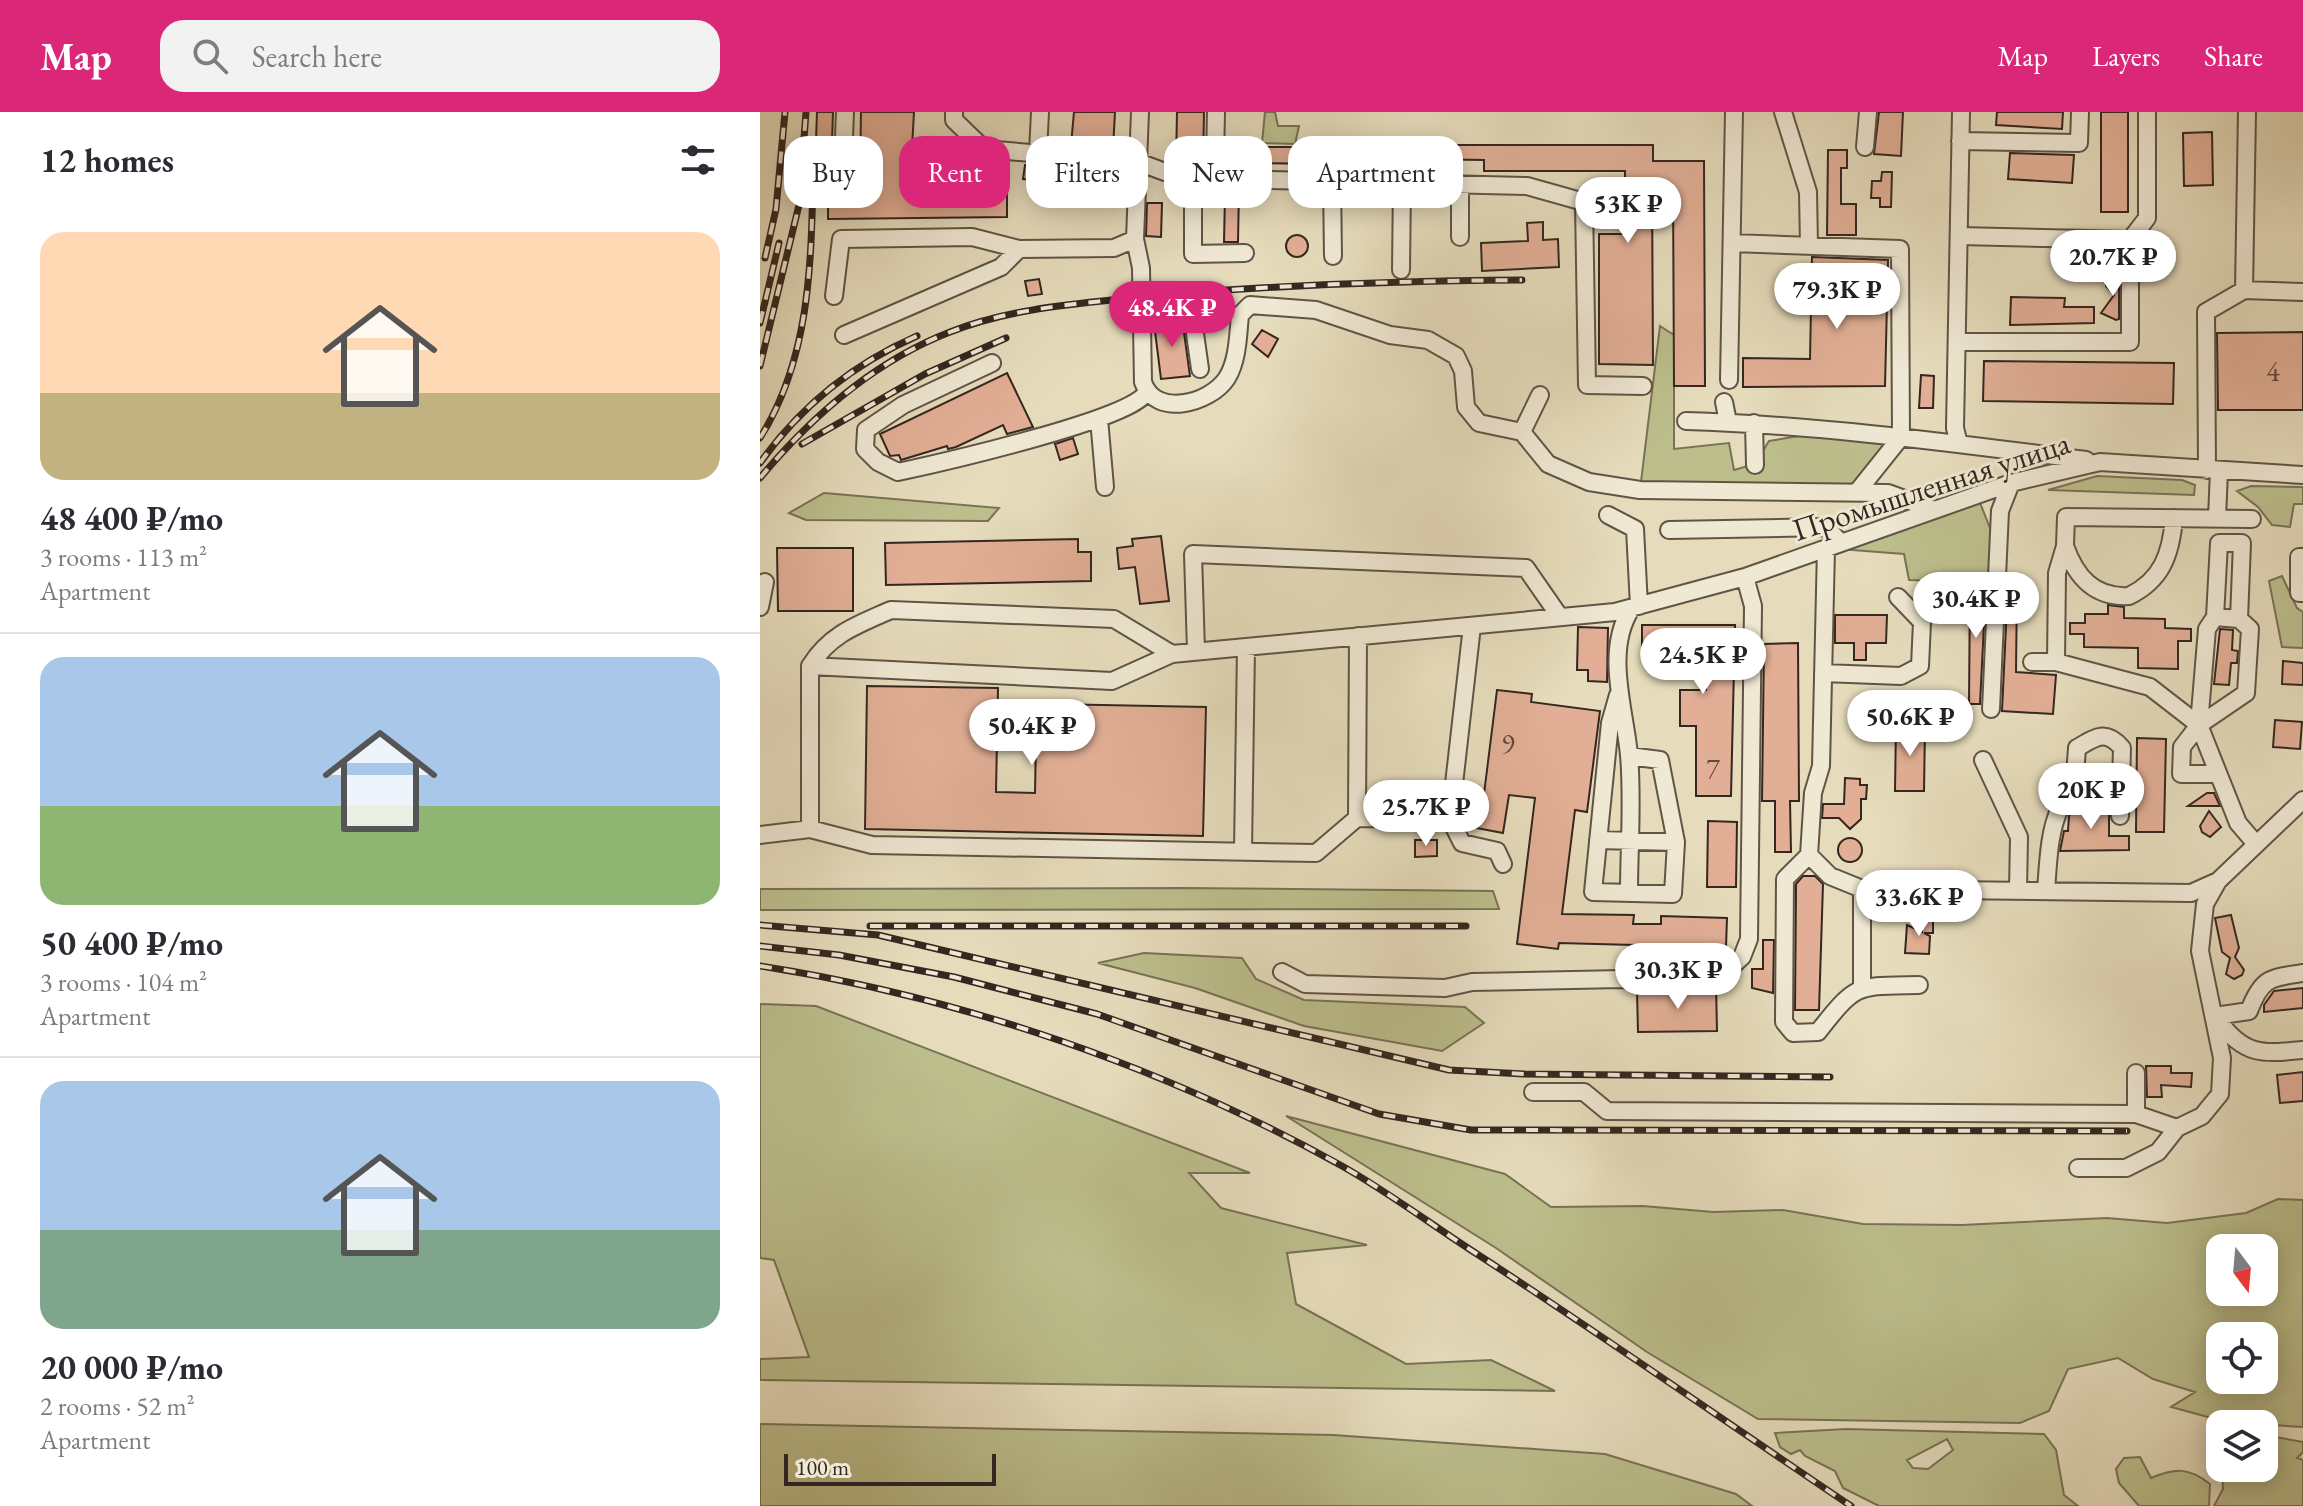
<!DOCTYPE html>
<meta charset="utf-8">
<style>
body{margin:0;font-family:"EB Garamond",serif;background:#f2f2f3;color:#2b2b33;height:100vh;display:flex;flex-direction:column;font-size:30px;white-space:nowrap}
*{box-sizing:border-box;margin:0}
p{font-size:26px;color:#7c7c81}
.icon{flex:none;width:44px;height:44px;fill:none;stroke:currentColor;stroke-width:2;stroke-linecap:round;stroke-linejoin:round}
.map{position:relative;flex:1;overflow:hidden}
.details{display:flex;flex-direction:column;background:#fff;width:760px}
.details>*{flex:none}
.hud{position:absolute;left:24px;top:24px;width:760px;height:72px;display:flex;gap:16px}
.needle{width:52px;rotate:164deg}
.fabs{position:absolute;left:1446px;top:1122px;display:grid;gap:16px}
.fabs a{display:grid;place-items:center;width:72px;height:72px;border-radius:16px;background:#fff;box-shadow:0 4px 20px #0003;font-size:40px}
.scale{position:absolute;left:24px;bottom:20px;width:212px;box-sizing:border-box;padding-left:8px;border:4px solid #342620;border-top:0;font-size:22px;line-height:28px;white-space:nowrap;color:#342620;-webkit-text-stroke:6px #efe8d3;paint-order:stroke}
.price{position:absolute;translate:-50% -68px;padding:0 18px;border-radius:28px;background:#fff;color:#222;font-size:26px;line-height:52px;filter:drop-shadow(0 2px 4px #0008)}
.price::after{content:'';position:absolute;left:50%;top:48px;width:24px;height:18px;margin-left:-12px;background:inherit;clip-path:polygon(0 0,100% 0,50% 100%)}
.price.active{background:#db2777;color:#fff}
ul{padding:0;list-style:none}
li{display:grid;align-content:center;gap:16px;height:424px;padding:0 40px}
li+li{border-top:2px solid #e1e1e2}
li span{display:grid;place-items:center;height:248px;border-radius:24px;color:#555}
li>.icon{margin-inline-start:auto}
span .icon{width:144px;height:144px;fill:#fffc;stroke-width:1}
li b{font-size:34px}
h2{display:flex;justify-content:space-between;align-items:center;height:96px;padding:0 40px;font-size:34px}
.chip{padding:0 28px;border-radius:24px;background:#fff;box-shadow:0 4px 20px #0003;font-size:28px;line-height:72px}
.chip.active{background:#db2777;color:#fff}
header{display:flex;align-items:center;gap:48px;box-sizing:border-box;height:112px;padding:0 40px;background:#db2777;color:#fff}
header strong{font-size:38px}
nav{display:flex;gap:44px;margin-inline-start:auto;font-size:28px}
.search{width:560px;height:72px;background:#f2f2f3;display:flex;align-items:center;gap:20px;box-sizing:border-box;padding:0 28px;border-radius:24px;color:#7c7c81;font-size:30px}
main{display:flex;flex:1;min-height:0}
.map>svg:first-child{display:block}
.green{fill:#bcbe8c;stroke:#787256;stroke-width:2;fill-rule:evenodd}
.building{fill:#e2af96;stroke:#342620;stroke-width:2}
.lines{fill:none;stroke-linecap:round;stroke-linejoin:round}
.minor-casing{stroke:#605447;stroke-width:20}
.minor{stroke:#efe8d3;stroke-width:16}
.rail-casing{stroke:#342620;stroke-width:7}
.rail{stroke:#efe8d3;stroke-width:4;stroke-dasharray:12;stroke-linecap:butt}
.labels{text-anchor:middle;stroke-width:6;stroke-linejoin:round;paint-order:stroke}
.number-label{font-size:28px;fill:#60483e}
.street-label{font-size:32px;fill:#342620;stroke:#efe8d3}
</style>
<header>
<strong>Map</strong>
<div class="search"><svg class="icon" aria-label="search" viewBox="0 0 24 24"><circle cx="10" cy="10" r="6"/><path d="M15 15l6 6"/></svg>Search here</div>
<nav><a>Map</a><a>Layers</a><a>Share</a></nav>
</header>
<main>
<section class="details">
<h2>12 homes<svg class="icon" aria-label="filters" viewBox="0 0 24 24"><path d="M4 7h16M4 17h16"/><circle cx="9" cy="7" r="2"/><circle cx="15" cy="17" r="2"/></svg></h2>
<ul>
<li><span style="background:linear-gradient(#ffd9b3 65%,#c2b280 0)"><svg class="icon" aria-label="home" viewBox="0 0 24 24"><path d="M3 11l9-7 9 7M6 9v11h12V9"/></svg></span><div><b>48 400 ₽/mo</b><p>3 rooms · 113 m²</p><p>Apartment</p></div></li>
<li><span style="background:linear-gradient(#a9c7e8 60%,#8fb573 0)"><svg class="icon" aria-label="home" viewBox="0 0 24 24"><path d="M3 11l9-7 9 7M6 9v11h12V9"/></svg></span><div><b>50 400 ₽/mo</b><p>3 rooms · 104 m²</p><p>Apartment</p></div></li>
<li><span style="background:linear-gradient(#a9c7e8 60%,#7fa58c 0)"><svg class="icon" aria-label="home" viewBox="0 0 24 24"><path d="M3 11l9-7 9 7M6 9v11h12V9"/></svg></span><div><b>20 000 ₽/mo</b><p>2 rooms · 52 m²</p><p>Apartment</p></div></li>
</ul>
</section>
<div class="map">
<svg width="1543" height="1394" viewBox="0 0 1543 1394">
<rect width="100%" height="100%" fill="#e6dcbc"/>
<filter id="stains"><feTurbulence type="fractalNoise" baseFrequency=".0025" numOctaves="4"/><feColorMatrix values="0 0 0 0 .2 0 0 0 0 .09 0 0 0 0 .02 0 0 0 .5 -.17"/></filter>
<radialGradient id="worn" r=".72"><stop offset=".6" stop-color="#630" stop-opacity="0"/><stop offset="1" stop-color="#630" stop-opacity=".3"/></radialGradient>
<path class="green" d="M505 0H515L518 14H539L535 32 502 31Z
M900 214 914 223V337L969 331 974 358 995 352 1009 329 1075 318 1141 325 1097 380 880 378Z
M1337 364 1422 368 1435 373 1434 383 1288 378Z
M1491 374 1543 375V392H1534L1530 415 1512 413 1498 395 1477 379Z
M64 381 239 396 228 409 46 408 29 401Z
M1217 383 1237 434 1236 471 1149 468 1144 442 1066 436Z
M1522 464 1537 496 1543 500V536L1522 535 1509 469Z
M423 776 733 779 739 797 0 798V777Z
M384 841 482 846 496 867 544 888 705 895 724 911 682 939 544 914 435 876 338 851Z
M0 892 56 894 490 1061H429L461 1096 607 1133 527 1141 536 1192 646 1252 731 1248 795 1279 0 1268V1247L49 1245 14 1148 0 1146Z
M526 1004 745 1062 791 1095 883 1094 953 1100 1023 1098 1103 1112 1202 1113 1347 1106 1407 1111 1486 1101 1518 1087 1543 1088V1315L1466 1310 1411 1295 1435 1280 1393 1267 1358 1246 1308 1257 1289 1299 1260 1311 998 1307 887 1240 736 1136ZM1460 1136H1504V1180H1460ZM1460 1224H1504V1268H1460Z
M0 1312 573 1323 845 1342 976 1382 992 1394H0Z
M1086 1317 1284 1322 1296 1338 1304 1383 1318 1394H1119L1083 1376 1075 1359 1045 1344 1040 1338 1031 1342 1020 1335 1015 1321ZM1187 1327 1193 1338 1168 1357 1153 1356 1147 1348Z
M1504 1323 1543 1330V1340L1537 1346 1543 1348V1394H1454L1463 1377 1462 1356H1504Z
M1380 1345 1391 1366C1415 1356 1429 1355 1450 1372L1449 1394H1379L1359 1371 1356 1357 1364 1346Z"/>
<path class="building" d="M57 0H73L71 59 55 58Z
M101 0H154L150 72 153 81 247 80V105L68 107V69H100Z
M314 0H355L353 37 311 33Z
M417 0H444L443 53 416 50Z
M1119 0H1143L1141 44 1114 42Z
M1237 0H1303L1302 17 1236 13Z
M1341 0H1368V100H1341Z
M1452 20 1453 73 1424 74 1423 21Z
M605 33H620V48H605Z
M655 33H893V49H944L945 274H914L913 74H892L893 253 839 252V122H865V59H724V48L655 47Z
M501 35H567V52L501 51Z
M1068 38H1087V56H1081V92H1096V123H1067Z
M1250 41 1314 43 1312 71 1248 67Z
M265 53 294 56 293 70 263 67Z
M1122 60H1132L1131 95H1120V86H1111L1112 69H1121Z
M457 77 479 78 478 130H464L465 83H457Z
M387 91H402L401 125 386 124Z
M783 110V128L798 127 799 155 722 159 721 131 768 129 767 111Z
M526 134a11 11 0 1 1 22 0a11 11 0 1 1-22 0Z
M1052 145 1128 148 1125 274 983 275V246L1050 247Z
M1356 161 1359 162V207L1356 208 1341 201 1354 183 1346 174 1347 167Z
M279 167 282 182 268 184 265 169Z
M1251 185 1305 186 1304 195H1334V211L1250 213Z
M422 206 430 264 401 267 394 211Z
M502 218 518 227 508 245 492 232Z
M1543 220V298H1458L1457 221Z
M1224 249 1414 251 1413 292 1223 289Z
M247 261 273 315 247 322 243 313 196 335 188 337 187 334 141 348 139 343 130 344 120 322Z
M1161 263 1174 264 1173 296H1159Z
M313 326 318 342 300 348 295 332Z
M401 424 409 489 380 492 375 455 359 457 357 436 373 434 372 427Z
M318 427V440H331V469L126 473 125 431Z
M17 436H93V499H18Z
M1210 472H1226L1220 592H1209Z
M1248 472H1257L1256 560 1296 563 1293 602 1242 599Z
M1348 493 1364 495V506L1405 507V516L1431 517V529H1418V557L1378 556V536L1324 535V522H1310V511H1325V502H1348Z
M1075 503H1127L1126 531H1106V548H1094V531H1075Z
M882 513H975L971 684H936V614H920V578H946V547H882Z
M818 515 848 516 847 570 828 569V558H817Z
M1460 517 1473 518 1472 538 1478 539 1477 551H1471L1469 573 1454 572Z
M1038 531 1039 689H1030L1031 740H1015V689H1002L1004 532Z
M1523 549 1543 551V573L1522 572Z
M107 574 238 576 236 680 275 681 276 623H290V592L446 595 443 724 105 717Z
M737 578 772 582 771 590 840 599 827 700 815 698 802 802 874 803 873 812H901V804L967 806 966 835 900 834V837H874V833L799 831 798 837 757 832 775 686 749 683 743 721 706 714 709 689 723 690Z
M1180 606 1196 607 1194 621 1178 619Z
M1515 608 1542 610 1540 637 1513 635Z
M1136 613 1165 614 1164 679H1135Z
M1377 626 1406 627 1404 720H1376Z
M1085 666 1100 667V673H1107L1106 687H1101V707L1090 717 1079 706H1062L1063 692H1084Z
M1447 681H1454L1460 694H1428Z
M1321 687H1327L1326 695 1349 696V724H1369V738L1300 739 1304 719H1308L1309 704Z
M1449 699 1461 715 1450 725 1442 720 1440 714Z
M948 709 977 710 976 775H947Z
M1078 738a12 12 0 1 1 24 0a12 12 0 1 1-24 0Z
M655 728H677V744L655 745Z
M1043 764H1055L1063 772 1059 898H1035L1036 772Z
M1471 803 1479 836 1475 845 1484 858 1482 863 1474 867 1466 862 1470 846 1462 840 1455 806Z
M1162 806H1173V821H1164L1170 824 1169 842 1145 841 1147 813 1162 820Z
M1003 828H1014L1013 881 992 876V857H1003Z
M956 873 957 919 878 920 877 879 923 881Z
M1543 876V896L1504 900V893L1514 879Z
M1386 954H1411V961H1432L1431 975 1401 973 1402 985H1387Z
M1543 960V989L1520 991 1517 963Z"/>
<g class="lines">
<g class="minor-casing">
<path id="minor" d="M194 0V8L224 37 378 50 405 60 464 67 767 74 824 90 827 273 883 274
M380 0 375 127 381 156 383 270C395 306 450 292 467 266 478 248 478 223 480 203L490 193 556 198 630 223 668 228 696 244 703 259 706 295 719 311 762 320 788 352 829 370 880 378 1128 381 1174 398
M1023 0 1048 80 1049 134
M84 25 85 0
M1200 29 1319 31 1320 0
M1105 35 1108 0
M278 41 280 0
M455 46 456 0
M433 63V142L485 141
M572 69 573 144
M161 71 210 64 224 37
M700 72V125
M1199 124 1370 128
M972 131 1140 137 1141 325 1097 380
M641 158 642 71
M1484 178 1543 180
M74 184 81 127 212 125 259 137 354 136 375 127
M380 202 431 193 440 257
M84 223 241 155 259 137
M1197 230H1370V128L1387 106V0
M232 251 143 293 106 318 105 337 118 350 138 360C175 352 378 306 386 280
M969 268 974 0
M964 290 968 310
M339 307 345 375
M926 309C1060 313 1192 331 1326 348
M994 311 995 353
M762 320 780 283
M1199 332 1195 316 1201 0
M1447 358 1446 200 1484 178 1487 0
M848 403 875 417 879 494
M1457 406 1459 359
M909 418 1066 415 1081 431
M1305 434C1316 465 1334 486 1369 484 1402 468 1411 442 1414 406
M1066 436 1061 654 1053 681 1049 743 1070 764 1102 777 1431 781 1458 769
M1543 445H1539V481H1543
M0 495 5 470
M1455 505 1479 507 1490 517 1486 581 1439 613 1422 635 1421 662H1458
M1479 507 1482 431H1459L1455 505 1447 517 1439 613 1478 711 1496 732
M436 539 433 442 766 456 800 505
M1272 550H1296L1390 575 1439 613
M1296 550 1297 461 1305 434 1306 405 1492 407
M50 554 352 569 412 542 855 500 985 465 1251 371 1340 350 1543 363
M1063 561 1141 564 1160 554 1162 510 1138 485
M858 583 850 611 833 780 913 782 916 730 900 648 869 644
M1231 597 1240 399 1251 371
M1223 648 1259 725 1258 778
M1314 677 1317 636C1336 625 1346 617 1362 636L1360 704
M597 706 598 524
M690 707 702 731 737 739 743 752
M50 717V554C70 522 97 513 131 498L354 507 412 542
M0 723 50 717 112 733 556 741 597 706 690 707 712 514
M838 728 916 730
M483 740 486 535
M1049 743 1025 767 1024 910 1033 921 1058 920C1097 870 1097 874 1159 873
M1102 777V874
M1286 779C1290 727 1289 660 1360 667
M869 781C869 736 873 688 869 643 865 598 844 539 871 497
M522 860 545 872 685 876 712 870 862 867 923 870 968 858 982 845 989 827 993 494 985 465
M1455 904 1489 899C1502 865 1510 866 1543 861
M1458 908C1484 944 1502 942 1543 938
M1376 961V1002
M773 980H824L847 999 1376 1002 1417 1016
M1318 1056H1366L1398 1040 1417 1016 1442 1004 1460 982 1462 946 1440 839 1445 792 1458 769 1543 688"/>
</g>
<use href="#minor" class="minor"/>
<g class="rail-casing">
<path id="rail" d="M5 146 16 97 25 0
M0 211 19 131
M0 254 39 93 46 0
M0 326C49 248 51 157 53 68
M42 332 165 262 246 226
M0 351C40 295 93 252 157 224
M0 366C51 305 115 249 190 220 251 196 316 192 381 185 508 173 634 169 762 168
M0 813 118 823 689 958 764 962 1070 965
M110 814H706
M0 834 79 843 194 865 337 902 619 1002 711 1018 1367 1019
M0 854C201 885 404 955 582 1054 628 1080 672 1113 717 1142 843 1224 966 1310 1091 1394"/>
</g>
<use href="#rail" class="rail"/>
</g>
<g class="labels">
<g class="number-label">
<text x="1513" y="269">4</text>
<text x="748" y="641">9</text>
<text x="953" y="666">7</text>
</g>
<g class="street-label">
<text transform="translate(1171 374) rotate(-18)" y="11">Промышленная улица</text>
</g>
</g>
<rect width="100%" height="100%" filter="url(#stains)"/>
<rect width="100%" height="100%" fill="url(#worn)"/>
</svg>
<div class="fabs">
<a><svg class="needle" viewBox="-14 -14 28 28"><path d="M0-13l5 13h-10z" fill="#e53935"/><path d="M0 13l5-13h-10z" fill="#7c7c81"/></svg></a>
<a><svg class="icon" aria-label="locate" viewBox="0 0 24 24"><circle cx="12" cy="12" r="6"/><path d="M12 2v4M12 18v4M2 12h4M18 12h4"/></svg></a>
<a><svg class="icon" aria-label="layers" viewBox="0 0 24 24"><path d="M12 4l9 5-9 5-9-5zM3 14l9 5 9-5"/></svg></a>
</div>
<div class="scale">100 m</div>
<b class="price" style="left:868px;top:133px">53K ₽</b>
<b class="price" style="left:1353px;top:186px">20.7K ₽</b>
<b class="price" style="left:1077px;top:219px">79.3K ₽</b>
<b class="price active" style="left:412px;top:237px">48.4K ₽</b>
<b class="price" style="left:1216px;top:528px">30.4K ₽</b>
<b class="price" style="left:943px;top:584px">24.5K ₽</b>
<b class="price" style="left:1150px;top:646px">50.6K ₽</b>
<b class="price" style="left:272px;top:655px">50.4K ₽</b>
<b class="price" style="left:1331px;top:719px">20K ₽</b>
<b class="price" style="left:666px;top:736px">25.7K ₽</b>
<b class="price" style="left:1159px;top:826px">33.6K ₽</b>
<b class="price" style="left:918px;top:899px">30.3K ₽</b>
<div class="hud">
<a class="chip">Buy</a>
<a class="chip active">Rent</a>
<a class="chip">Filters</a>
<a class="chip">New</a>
<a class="chip">Apartment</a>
</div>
</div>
</main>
